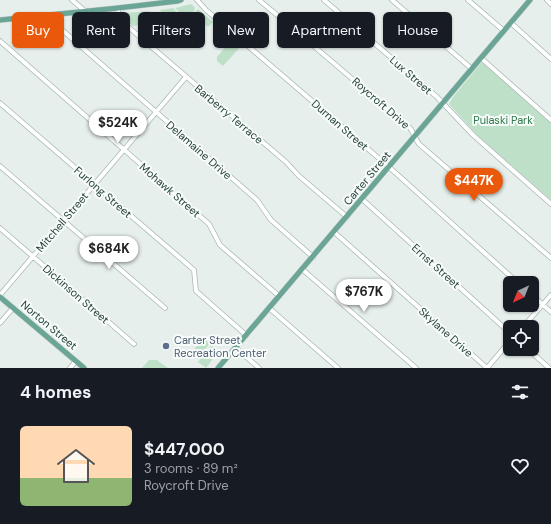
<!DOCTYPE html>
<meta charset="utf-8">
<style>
body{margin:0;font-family:"DM Sans",sans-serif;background:#242831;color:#f1f3f6;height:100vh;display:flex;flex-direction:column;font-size:15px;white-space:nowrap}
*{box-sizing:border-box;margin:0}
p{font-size:13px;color:#9ea1a6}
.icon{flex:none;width:22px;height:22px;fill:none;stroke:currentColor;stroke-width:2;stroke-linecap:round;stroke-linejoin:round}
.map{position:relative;height:368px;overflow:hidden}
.panel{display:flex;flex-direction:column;background:#171b24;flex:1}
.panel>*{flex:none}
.hud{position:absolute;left:12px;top:12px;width:527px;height:36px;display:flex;gap:8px}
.needle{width:26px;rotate:223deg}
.fabs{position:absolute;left:503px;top:276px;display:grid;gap:8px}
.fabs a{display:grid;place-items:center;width:36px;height:36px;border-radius:6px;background:#171b24;box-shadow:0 1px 3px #0004;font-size:20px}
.price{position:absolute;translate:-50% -34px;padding:0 9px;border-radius:14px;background:#fff;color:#222;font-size:13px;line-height:26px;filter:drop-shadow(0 1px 2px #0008)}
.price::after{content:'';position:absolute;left:50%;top:24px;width:12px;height:9px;margin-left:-6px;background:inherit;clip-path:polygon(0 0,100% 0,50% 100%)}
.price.current{background:#ea580c;color:#fff}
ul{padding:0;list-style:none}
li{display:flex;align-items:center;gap:12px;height:100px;padding:0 20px}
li+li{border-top:1px solid #363941}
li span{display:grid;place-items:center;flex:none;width:112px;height:80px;border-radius:6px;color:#555}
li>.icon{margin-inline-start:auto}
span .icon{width:48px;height:48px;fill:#fffc;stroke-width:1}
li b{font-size:17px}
h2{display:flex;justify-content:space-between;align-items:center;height:48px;padding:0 20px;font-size:17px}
.pill{padding:0 14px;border-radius:6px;background:#171b24;box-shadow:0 1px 3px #0004;font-size:14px;line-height:36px}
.pill.current{background:#ea580c;color:#fff}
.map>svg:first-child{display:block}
.green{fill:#bfe0c8}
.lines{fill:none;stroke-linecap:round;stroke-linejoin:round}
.minor-casing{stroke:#a8b8b2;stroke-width:5.5}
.major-casing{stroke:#c2cac8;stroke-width:6}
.minor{stroke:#fff;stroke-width:4}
.major{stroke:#6aa596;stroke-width:5}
.service-dot{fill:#5c6f8a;stroke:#f7fbf9;stroke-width:1.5}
.labels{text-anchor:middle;stroke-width:4;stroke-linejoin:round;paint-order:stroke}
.street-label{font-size:11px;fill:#24423a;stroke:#f7fbf9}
.park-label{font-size:11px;fill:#2d7a4b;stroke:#f7fbf9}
.service-label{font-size:11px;fill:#4e5e75;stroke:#f7fbf9;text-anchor:start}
</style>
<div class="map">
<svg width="551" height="368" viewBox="0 0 551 368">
<rect width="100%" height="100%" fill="#e6efeb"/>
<path class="green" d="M191 4 195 8 193 12H188L184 16 182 15 175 8Z
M173 8 182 18 179 22 177 21 176 22 169 16 164 17 160 10Z
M198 9 213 22 208 27 194 15V13Z
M150 11C151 21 142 25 133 26L123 18 124 15 126 13Z
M231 40H234L241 46 223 66 217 61V57Z
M481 63H483L485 64 551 123V200L478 136 449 104 453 97Z
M203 338 210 343 198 359 191 353Z
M211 345 219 351 206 368 198 362Z
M149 360H157L168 368H142Z"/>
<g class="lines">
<g class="minor-casing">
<path id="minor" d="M72 0 85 11
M197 0 206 10 389 167 518 283
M259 0 283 20 410 128C414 133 415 139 419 144L551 258
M324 0 437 97 473 135 551 204
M392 0 472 69
M468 0 504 31
M547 0 551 4
M118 8 119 19 286 162 299 176 347 217
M45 15 257 200 271 220 313 257
M511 23 551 59
M0 41 209 224 220 245 279 296
M481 58 551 120
M0 103 194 270 196 291 246 335
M0 166 165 308
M362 199 510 333
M0 228 134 344
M334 232 487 368
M302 269 416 368
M0 295 186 77
M532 295 551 312
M269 308 338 368
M0 323 13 308
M523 327 551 295
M236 348 259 368
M528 349 549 368
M70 368 76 361
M487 368 510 341"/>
</g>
<g class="major-casing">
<path id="major" d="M0 20 118 8 178 1 181 0
M0 297 84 368
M218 368 530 0"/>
</g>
<use href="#minor" class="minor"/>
<use href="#major" class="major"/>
</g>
<circle class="service-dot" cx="166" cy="346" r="4"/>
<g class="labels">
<g class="street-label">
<text transform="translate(411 75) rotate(41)" y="4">Lux Street</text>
<text transform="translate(381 103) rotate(41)" y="4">Roycroft Drive</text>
<text transform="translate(229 114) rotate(40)" y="4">Barberry Terrace</text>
<text transform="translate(340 125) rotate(41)" y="4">Durnan Street</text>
<text transform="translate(199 150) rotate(41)" y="4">Delamaine Drive</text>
<text transform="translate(367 178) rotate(-50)" y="4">Carter Street</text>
<text transform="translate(170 190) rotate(41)" y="4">Mohawk Street</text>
<text transform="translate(103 192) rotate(41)" y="4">Furlong Street</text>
<text transform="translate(62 222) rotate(-50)" y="4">Mitchell Street</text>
<text transform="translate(436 266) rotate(42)" y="4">Ernst Street</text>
<text transform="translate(76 294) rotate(41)" y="4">Dickinson Street</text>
<text transform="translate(49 325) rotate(40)" y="4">Norton Street</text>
<text transform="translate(446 332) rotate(42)" y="4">Skylane Drive</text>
</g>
<g class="park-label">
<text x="503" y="124">Pulaski Park</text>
</g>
<g class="service-label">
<text x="174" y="344">Carter Street<tspan x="174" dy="13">Recreation Center</tspan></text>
</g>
</g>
</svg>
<div class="fabs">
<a><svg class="needle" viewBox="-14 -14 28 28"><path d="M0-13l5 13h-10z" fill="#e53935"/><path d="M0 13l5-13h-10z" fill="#9ea1a6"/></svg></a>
<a><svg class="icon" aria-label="locate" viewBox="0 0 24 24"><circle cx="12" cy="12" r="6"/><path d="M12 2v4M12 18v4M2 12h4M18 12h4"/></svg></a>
</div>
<b class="price" style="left:118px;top:144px">$524K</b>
<b class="price current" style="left:474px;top:202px">$447K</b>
<b class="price" style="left:109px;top:270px">$684K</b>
<b class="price" style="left:364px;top:313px">$767K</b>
<div class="hud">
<a class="pill current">Buy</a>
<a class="pill">Rent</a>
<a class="pill">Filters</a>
<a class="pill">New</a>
<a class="pill">Apartment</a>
<a class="pill">House</a>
</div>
</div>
<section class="panel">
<h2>4 homes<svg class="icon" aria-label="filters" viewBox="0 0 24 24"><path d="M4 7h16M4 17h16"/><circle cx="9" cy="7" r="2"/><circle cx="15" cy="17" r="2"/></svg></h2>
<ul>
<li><span style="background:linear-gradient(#ffd9b3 65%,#8fb573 0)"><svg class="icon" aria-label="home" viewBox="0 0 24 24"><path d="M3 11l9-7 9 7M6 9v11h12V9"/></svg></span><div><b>$447,000</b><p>3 rooms · 89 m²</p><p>Roycroft Drive</p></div><svg class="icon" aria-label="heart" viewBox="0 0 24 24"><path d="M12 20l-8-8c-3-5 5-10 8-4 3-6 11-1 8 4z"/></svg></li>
</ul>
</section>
